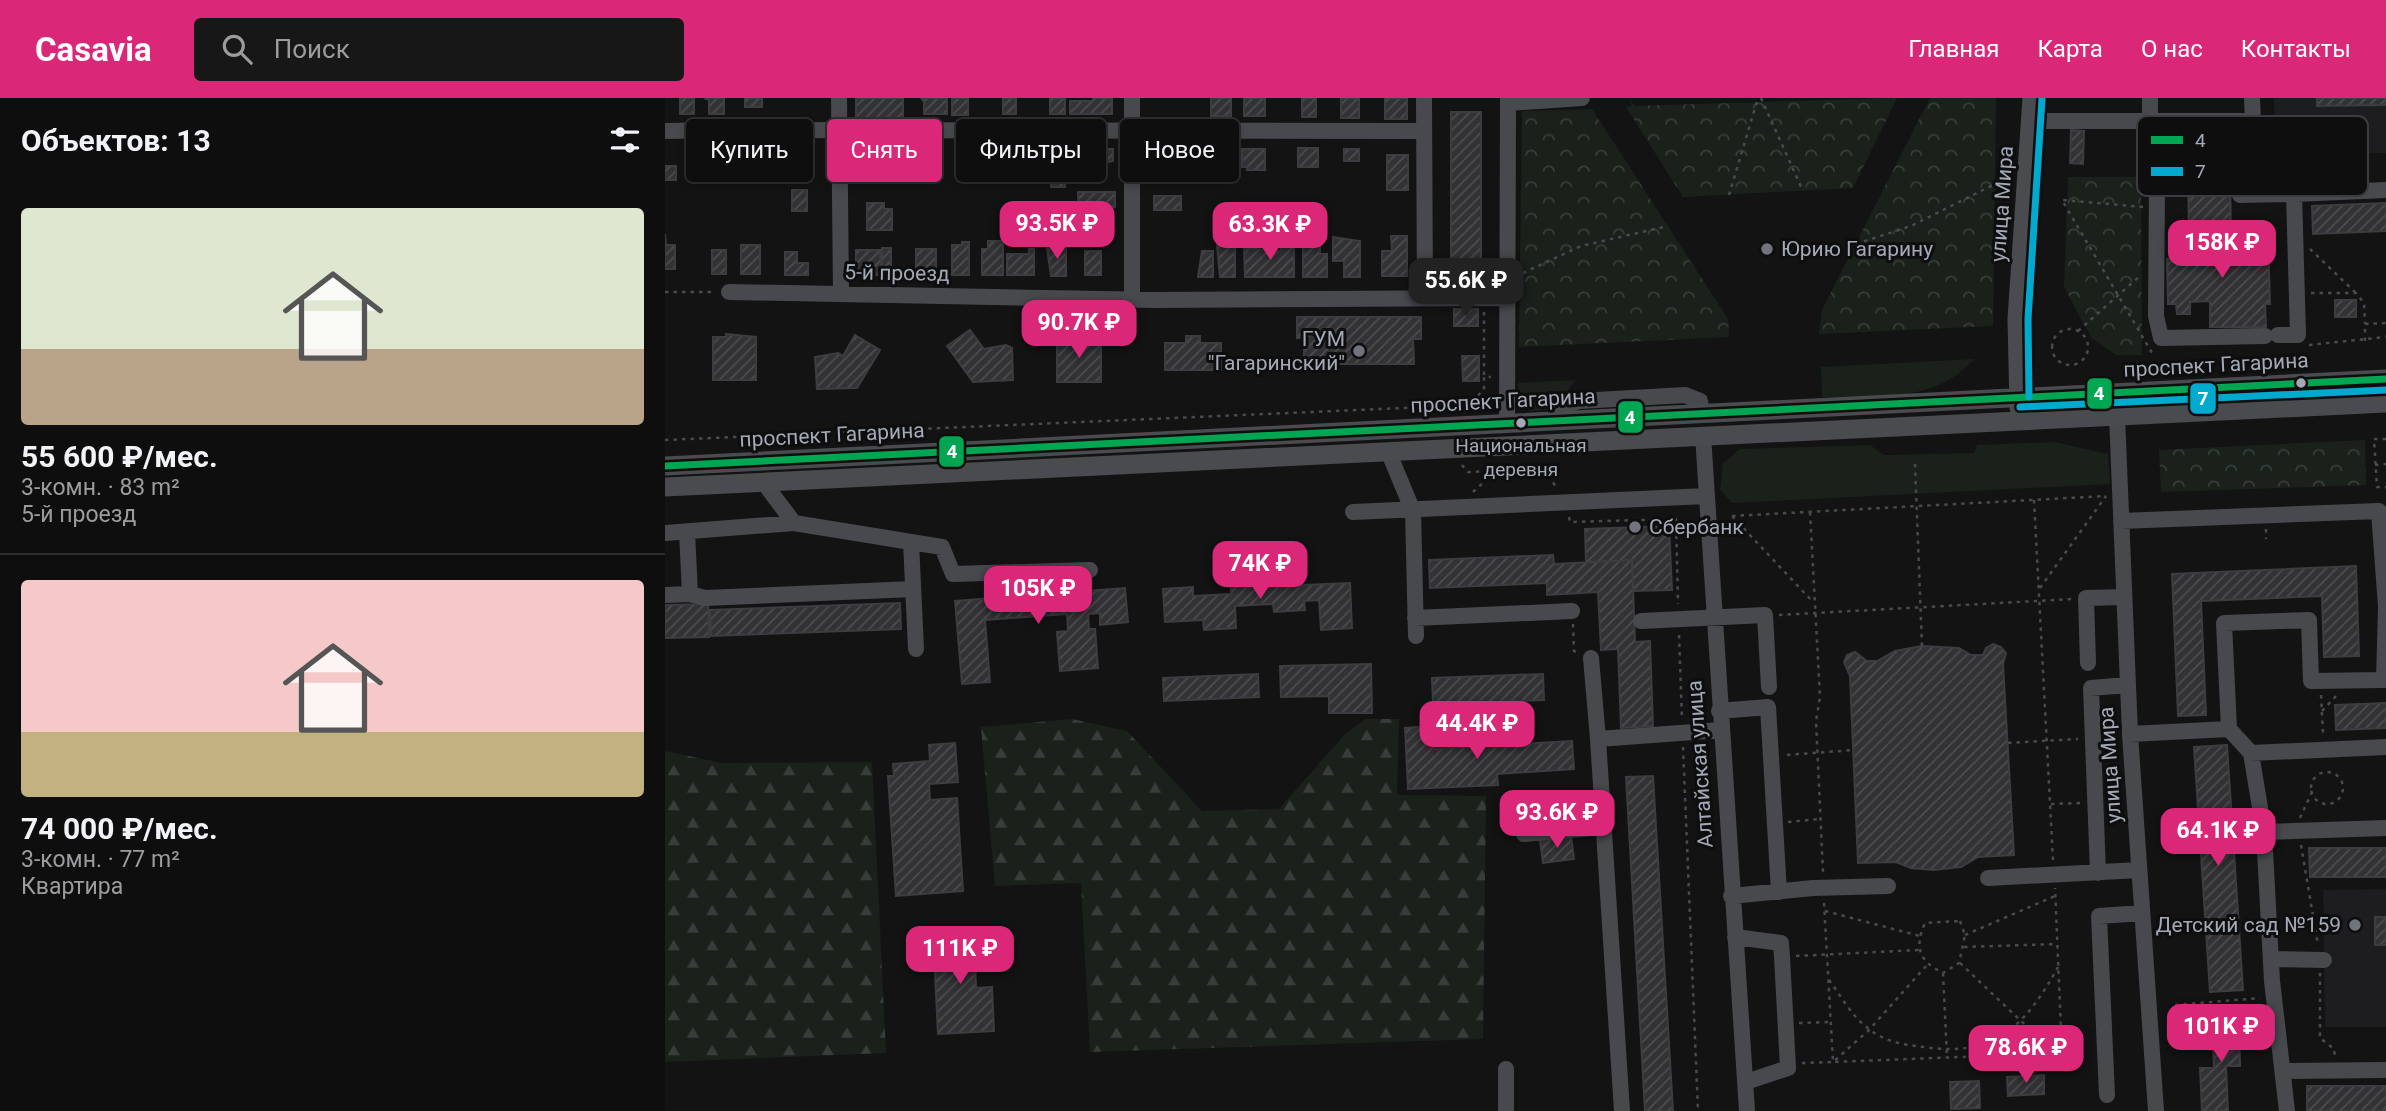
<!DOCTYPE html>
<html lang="ru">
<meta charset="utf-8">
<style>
body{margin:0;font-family:Roboto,sans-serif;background:#171718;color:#f1f3f6;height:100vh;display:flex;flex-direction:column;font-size:26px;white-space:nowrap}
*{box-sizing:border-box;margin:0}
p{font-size:23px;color:#9b9c9e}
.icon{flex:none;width:38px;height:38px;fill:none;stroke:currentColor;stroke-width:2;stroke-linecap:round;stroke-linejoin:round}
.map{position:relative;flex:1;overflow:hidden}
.panel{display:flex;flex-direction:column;background:#0e0e0f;width:665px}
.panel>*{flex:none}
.guide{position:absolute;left:21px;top:21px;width:665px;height:63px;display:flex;gap:14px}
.price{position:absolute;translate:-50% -60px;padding:0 16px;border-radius:14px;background:#db2777;color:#fff;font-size:23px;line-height:46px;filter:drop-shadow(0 2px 4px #0008)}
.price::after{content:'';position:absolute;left:50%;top:42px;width:21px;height:16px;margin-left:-10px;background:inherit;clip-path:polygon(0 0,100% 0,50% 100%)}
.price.on{background:#222;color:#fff}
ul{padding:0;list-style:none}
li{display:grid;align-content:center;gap:14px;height:371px;padding:0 21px}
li+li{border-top:2px solid #2e2e2f}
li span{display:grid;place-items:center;height:217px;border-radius:7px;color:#555}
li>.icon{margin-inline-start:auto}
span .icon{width:126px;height:126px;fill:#fffc;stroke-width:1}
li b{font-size:30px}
h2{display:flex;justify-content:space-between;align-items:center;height:84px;padding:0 21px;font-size:30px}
.chip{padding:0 24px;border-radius:7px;background:#0e0e0f;box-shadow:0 4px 10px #0003,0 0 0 2px #2e2e2f;font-size:24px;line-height:63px}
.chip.on{background:#db2777;color:#fff}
header{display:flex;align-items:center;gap:42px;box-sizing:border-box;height:98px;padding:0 35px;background:#db2777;color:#fff}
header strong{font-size:33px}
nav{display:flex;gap:38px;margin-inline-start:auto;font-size:24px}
.search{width:490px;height:63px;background:#171718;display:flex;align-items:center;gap:18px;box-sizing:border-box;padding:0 24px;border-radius:7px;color:#9b9c9e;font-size:26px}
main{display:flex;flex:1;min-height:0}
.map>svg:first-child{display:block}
.built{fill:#1d1d20}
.green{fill:#19211a}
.forest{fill:url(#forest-firs)}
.park{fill:url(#park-crowns)}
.building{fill:url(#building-hatch);stroke:#3c3d40;stroke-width:2}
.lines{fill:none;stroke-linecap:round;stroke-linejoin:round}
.path{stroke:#494a4e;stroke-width:2.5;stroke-dasharray:3.5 5;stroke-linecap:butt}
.minor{stroke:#47494d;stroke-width:16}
.major{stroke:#4a4b4e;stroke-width:19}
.bus-1-casing{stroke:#0e0e0f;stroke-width:12}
.bus-2-casing{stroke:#0e0e0f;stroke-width:12}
.bus-1{stroke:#00a651;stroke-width:7}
.bus-2{stroke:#00a9ce;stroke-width:7}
.poi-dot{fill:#71747d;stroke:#0e0e0f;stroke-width:2.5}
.bus-dot{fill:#a3a9b6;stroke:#0e0e0f;stroke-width:2.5}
.labels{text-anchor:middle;stroke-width:6;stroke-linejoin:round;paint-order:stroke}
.bus-label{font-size:19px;fill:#a3a9b6;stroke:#0e0e0f}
.street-label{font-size:21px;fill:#a3a9b6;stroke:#0e0e0f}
.poi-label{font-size:21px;fill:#a3a9b6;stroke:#0e0e0f;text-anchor:start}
.key{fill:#0e0e0f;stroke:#3b3c41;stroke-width:2}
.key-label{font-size:19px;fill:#a3a9b6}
.line-badge{stroke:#0e0e0f;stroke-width:2.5}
.badge-label{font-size:19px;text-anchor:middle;font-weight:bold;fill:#fff}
</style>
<header>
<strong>Casavia</strong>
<div class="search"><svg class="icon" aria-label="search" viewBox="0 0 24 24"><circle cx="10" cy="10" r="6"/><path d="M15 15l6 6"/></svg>Поиск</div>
<nav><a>Главная</a><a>Карта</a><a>О нас</a><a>Контакты</a></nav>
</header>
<main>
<section class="panel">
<h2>Объектов: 13<svg class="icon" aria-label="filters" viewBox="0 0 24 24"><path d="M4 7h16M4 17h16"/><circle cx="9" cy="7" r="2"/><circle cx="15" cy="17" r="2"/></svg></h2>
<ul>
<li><span style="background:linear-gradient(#dfe7d0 65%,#b9a48a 0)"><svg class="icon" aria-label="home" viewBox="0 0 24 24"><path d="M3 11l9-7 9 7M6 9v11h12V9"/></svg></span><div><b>55 600 ₽/мес.</b><p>3-комн. · 83 m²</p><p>5-й проезд</p></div></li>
<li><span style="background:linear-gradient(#f6c9c9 70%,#c2b280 0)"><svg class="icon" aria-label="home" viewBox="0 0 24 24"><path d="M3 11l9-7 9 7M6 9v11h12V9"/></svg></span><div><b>74 000 ₽/мес.</b><p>3-комн. · 77 m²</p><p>Квартира</p></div></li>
</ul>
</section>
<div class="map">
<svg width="1721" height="1013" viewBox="0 0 1721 1013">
<defs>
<pattern id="forest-firs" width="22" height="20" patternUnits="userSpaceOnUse" patternTransform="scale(1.75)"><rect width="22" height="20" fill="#19211a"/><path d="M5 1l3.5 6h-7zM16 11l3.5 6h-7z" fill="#373e39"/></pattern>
<pattern id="park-crowns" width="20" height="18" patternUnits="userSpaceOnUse" patternTransform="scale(1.75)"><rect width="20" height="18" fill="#19211a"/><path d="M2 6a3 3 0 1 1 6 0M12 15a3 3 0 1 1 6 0" fill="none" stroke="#373e39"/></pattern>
<pattern id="building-hatch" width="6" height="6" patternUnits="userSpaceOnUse" patternTransform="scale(1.75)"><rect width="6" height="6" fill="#323235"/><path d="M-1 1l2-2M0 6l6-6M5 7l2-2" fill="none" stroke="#4d4d50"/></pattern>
</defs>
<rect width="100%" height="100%" fill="#131314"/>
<path class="built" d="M1609 0H1721V55L1610 57Z
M1721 791V929H1660L1658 792Z"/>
<path class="green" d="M1309 261C1272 305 1210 299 1157 299L1156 269Z
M910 282 890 311 865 313 854 301 853 285Z
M1390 344 1443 356 1445 386 1067 405 1055 391 1058 365 1075 351 1205 347 1219 357 1309 355 1312 347Z"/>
<path class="forest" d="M407 621 462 633 537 713 614 711 681 635 701 621H734L732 697 821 698 818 941 425 954 416 785 330 788 316 629Z
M0 653 57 665 207 664 221 955 0 964Z"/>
<path class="park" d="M965 0 969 8 1232 0 1188 90 1018 99 961 9 967 8Z
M1265 0H1331L1328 228 1154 236 1157 212Z
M927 11 1063 221 1064 239 854 249 857 13Z
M1403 79H1476L1477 257H1451L1426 239 1399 189Z
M1700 342 1701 387 1496 394 1494 352Z"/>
<path class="building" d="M15 0H29V16H15Z
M39 0H59V16H44V2Z
M80 0H97V9H80Z
M191 0H238V20H191Z
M256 0H282V16H259V4Z
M287 0H303V17H287Z
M338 0H351V16H338Z
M385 0H400V16H385Z
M428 0H447V16H405V3H428Z
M546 0H566V18H546Z
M579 0H600V18H579Z
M637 0H651V19H637Z
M676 0H694V20H676Z
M720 0H742V21H720Z
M1652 0H1721V7L1652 8Z
M786 14H816V164H786Z
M1406 32 1419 33 1418 66 1405 65Z
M194 47H219L218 74H193Z
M252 48H274L275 71H252Z
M112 49H142V68L112 64Z
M76 50H97V77H76Z
M321 50H337V82H317V63H321Z
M538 50H554V60H560V71L538 72Z
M633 50H653V69H633Z
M28 51H46V57H49V77L28 72Z
M355 51H370V77H357Z
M382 51H400V89H386V76H382Z
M429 51H448V63L429 67Z
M509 51H517V65H489V54H509Z
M577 51H600V72H582V69H577Z
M679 51H694V63H679Z
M722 57H743V92H722Z
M0 68H11V82H0Z
M1565 73 1566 140 1524 141 1523 74Z
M127 92H142V113H127Z
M413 94H450V109H433V106L413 109Z
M489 98H516V112H489Z
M202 105H219V111H227V132H202Z
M1721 105V133L1648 136 1647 108Z
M0 136 1 147H10V171H0Z
M726 138H742V178H717V153H727Z
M668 139 695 143V179H679V163H668Z
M638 141H655V156H662V179H638Z
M1603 141 1605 206H1600L1601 229H1545V203L1525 204V216H1512L1511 206H1503L1502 161 1511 160 1510 142Z
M323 143H338V177H317V151H323Z
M616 143H629V179H580L579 150 616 153Z
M297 144H304V177H287V147H297Z
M76 147H95V176H76Z
M552 147H570V179H555Z
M217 150H226V176H217Z
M382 150H401V178H386Z
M251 151H271V177H251Z
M364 151H369V177H342V156H364Z
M47 152H61V176H47Z
M191 152H215L216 177H191Z
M420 153H436V177H420Z
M537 153H548V179H533Z
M120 154H132V165H143V177H120Z
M1670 202H1691V219H1670Z
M789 211H813V228H789Z
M632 219H756V241H748L749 266H639V240H632Z
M305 232 319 251 341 247 347 250 348 282 308 284 282 248Z
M61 236 91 239V282H48V239H61Z
M190 237 215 252 192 290 152 291 150 259 173 255 178 258Z
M405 237 436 240V284H392V241H405Z
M521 238H535V245H556V272H500V245H521Z
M797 258H814V283H798Z
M1004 428 1007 492 968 493 967 462 921 464 920 431Z
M888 457 889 466 967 462 970 544 985 543 988 628 956 630 953 551 936 552 933 494 882 497V485L765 490 764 462Z
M1691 468 1694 558 1659 559 1657 498 1536 503 1541 617 1513 618 1507 476Z
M597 473V480L637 478 638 487 685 485 687 530 656 532 654 502 639 503 640 512 609 514 608 506 570 508 571 530 539 532 538 522 500 524 498 491 528 489V498L566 496 565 475Z
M460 490 463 524 435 527V515L423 516 424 531H430L433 570 395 573 392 534 403 533 402 516 320 522 325 584 297 586 290 503Z
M235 505 236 531 46 538 45 512Z
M43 506 44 539 0 540V507Z
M1328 546 1336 549 1341 555 1338 566 1349 757 1313 759 1296 769 1269 772 1246 770 1231 764 1193 765 1185 578 1179 564 1182 557 1190 554 1202 563H1212L1230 553 1257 548 1294 550 1306 557H1318L1321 550Z
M706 566 707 615H664V598L616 599 615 568Z
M593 576 594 599 499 603 498 580Z
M878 576 879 602 768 606 767 580Z
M1721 605V630L1671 632 1670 607Z
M768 628 769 651 907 643 909 671 832 676 833 687 743 691 740 630Z
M290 645 293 684 264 686 265 702 292 700 298 793 231 798 223 678H229L228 666 265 663 264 647Z
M1562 647 1578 892 1545 894 1529 649Z
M988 678 1008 1013H980L961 679Z
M906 738 909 761 878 765 875 742Z
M1644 750H1721V779H1645Z
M1710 819H1721V847H1710Z
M309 832 311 890 327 889 329 933 273 936 268 834Z
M1574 920 1575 968H1561L1563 1013H1537L1535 970H1549L1547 921Z
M1379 977V996L1343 998 1342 979Z
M1314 983 1315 1010 1286 1011 1285 984Z
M1642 988H1721V1013H1642Z"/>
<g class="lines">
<path class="path" d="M1096 0 1138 93
M1589 37 1594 82
M1064 97 1093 0
M1478 109 1397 102 1487 255
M1191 146 1246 128 1328 87
M1645 151 1691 195
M858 175 916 148 1003 128
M0 194H51
M1646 195H1691L1699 205 1700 226
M819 214V279
M1387 249a18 18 0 1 1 36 0a18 18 0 1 1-36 0Z
M1413 233 1476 177
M1700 243V226L1721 225
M1644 247 1721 239
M1721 341H1709L1712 389H1721
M0 342 762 309 810 301 819 291V279H826
M1250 366 1257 548
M797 367 803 374 880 371 892 391
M1710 367 1721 366
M808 394 831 373
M1369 402 1388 762
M1145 414 1155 599 1151 623 1158 774
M1067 418 1441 398
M1067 418 1148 504
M904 419 905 424 1011 421 1013 506
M1601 431V441
M1375 490 1441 398
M1114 517 1408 501
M908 526 909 553 914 555
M1014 537 1017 622
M1656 597 1658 636
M1657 613 1671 598
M1343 645 1413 641
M1018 649 1033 1013
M1122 657 1188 652
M1646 690a16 16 0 1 1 32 0a16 16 0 1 1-32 0Z
M1386 706 1417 705
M1635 720 1647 694
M1123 724 1155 721
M1636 747 1653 847
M1159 805 1168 964 1397 955 1390 790
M1160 813 1255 838
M1295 823 1300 837 1294 865 1278 875C1254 863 1249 850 1260 825Z
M1300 837 1390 798
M1299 849 1392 846
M1131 858 1254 852
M1295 865 1357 924 1397 955
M1278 875 1282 959
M1655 875V940L1669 951 1670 959
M1164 882C1176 898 1187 919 1204 931 1220 944 1240 947 1259 949 1330 960 1361 927 1393 869
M1510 907 1595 900
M1134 925 1166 924
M1137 965 1168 964 1204 932 1262 867"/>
<path class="minor" d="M174 0 176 195
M759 0 760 200
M843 5 917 0
M1366 23H1588L1587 0
M1485 24V0
M1508 24 1507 72 1492 90 1491 218 1496 240 1600 238
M81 32 759 33
M0 33 59 32
M1574 73 1575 97 1629 96
M64 194 491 202 842 200
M467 200V0
M1613 237H1633L1629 96 1721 92
M1452 318 1465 636 1491 1013
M890 324 905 306 914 303 1020 297 1035 303 1037 315
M842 326 843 0
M1038 337 1082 1013
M723 353 748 413 751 538
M99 385 129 425
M688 414 1041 398
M1456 423 1714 413 1721 509 1719 582 1646 583 1644 522 1559 525 1564 631 1465 636
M0 435 129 425 277 449 288 476 425 472
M246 444 251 551
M25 496 40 500 248 491
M0 497 25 496 22 434
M750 520 907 513
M976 523 1100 517 1104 589
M926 560 933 641 1056 632
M1423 565 1421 500 1458 499
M1054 613 1103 609 1114 794
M1564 631 1586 655 1599 734 1607 883 1622 1013
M933 641 957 1013
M1586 655 1721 649
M1599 734 1721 730
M859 736 939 729
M1433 775 1426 590 1462 587
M1323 780 1474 772
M1066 798 1148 790 1223 788
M1070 839 1116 845 1117 859 1123 970 1081 984
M1606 861 1659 862
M841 971V1013
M1618 973 1721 972
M1442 997 1434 818 1477 815"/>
<path class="major" d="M1354 310 1352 221 1367 0
M0 368 1721 281
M0 389 1721 305"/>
<g class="bus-1-casing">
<path id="bus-1" d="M0 368 1721 281"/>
</g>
<g class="bus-2-casing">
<path id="bus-2" d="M1364 299 1363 221 1377 1
M1355 309 1721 292"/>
</g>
<use href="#bus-1" class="bus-1"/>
<use href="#bus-2" class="bus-2"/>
</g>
<g class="poi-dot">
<circle cx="1102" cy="151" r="7"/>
<circle cx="694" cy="253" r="7"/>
<circle cx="970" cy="429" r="7"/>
<circle cx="1690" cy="827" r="7"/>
</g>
<g class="bus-dot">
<circle cx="1636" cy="285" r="6"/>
<circle cx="856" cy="325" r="6"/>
</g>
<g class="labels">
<g class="bus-label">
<text x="856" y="354">Национальная<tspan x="856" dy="24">деревня</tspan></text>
</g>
<g class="street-label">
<text transform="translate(1337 106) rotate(-86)" y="7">улица Мира</text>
<text transform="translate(232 175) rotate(1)" y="7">5-й проезд</text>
<text transform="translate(1551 267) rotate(-3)" y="7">проспект Гагарина</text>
<text transform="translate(838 303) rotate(-3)" y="7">проспект Гагарина</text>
<text transform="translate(167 337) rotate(-3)" y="7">проспект Гагарина</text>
<text transform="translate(1035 666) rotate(-94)" y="7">Алтайская улица</text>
<text transform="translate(1445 667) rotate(-94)" y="7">улица Мира</text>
</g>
<g class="poi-label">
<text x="1116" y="158">Юрию Гагарину</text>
<text x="680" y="248" text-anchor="end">ГУМ<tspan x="680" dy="24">"Гагаринский"</tspan></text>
<text x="984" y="436">Сбербанк</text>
<text x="1676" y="834" text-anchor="end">Детский сад №159</text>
</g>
</g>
<rect x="1472" y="18" width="231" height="80" rx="10" class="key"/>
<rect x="1486" y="38" width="32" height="8" fill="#00a651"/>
<rect x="1486" y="69" width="32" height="9" fill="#00a9ce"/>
<g class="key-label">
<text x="1530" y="49">4</text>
<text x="1530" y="80">7</text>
</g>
<g class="line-badge">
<rect x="1421" y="279" width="27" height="33" rx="7" fill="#00a651"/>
<rect x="1524" y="284" width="28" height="33" rx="7" fill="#00a9ce"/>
<rect x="952" y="302" width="27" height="34" rx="7" fill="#00a651"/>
<rect x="273" y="337" width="27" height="33" rx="7" fill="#00a651"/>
</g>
<g class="badge-label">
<text x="1434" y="302">4</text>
<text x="1538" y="307">7</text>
<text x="965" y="326">4</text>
<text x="287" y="360">4</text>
</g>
</svg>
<b class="price" style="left:392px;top:163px">93.5K ₽</b>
<b class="price" style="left:605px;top:164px">63.3K ₽</b>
<b class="price" style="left:1557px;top:182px">158K ₽</b>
<b class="price on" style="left:801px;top:220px">55.6K ₽</b>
<b class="price" style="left:414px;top:262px">90.7K ₽</b>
<b class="price" style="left:595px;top:503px">74K ₽</b>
<b class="price" style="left:373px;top:528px">105K ₽</b>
<b class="price" style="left:812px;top:663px">44.4K ₽</b>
<b class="price" style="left:892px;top:752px">93.6K ₽</b>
<b class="price" style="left:1553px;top:770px">64.1K ₽</b>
<b class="price" style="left:295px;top:888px">111K ₽</b>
<b class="price" style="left:1556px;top:966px">101K ₽</b>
<b class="price" style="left:1361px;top:987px">78.6K ₽</b>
<div class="guide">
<a class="chip">Купить</a>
<a class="chip on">Снять</a>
<a class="chip">Фильтры</a>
<a class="chip">Новое</a>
</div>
</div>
</main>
